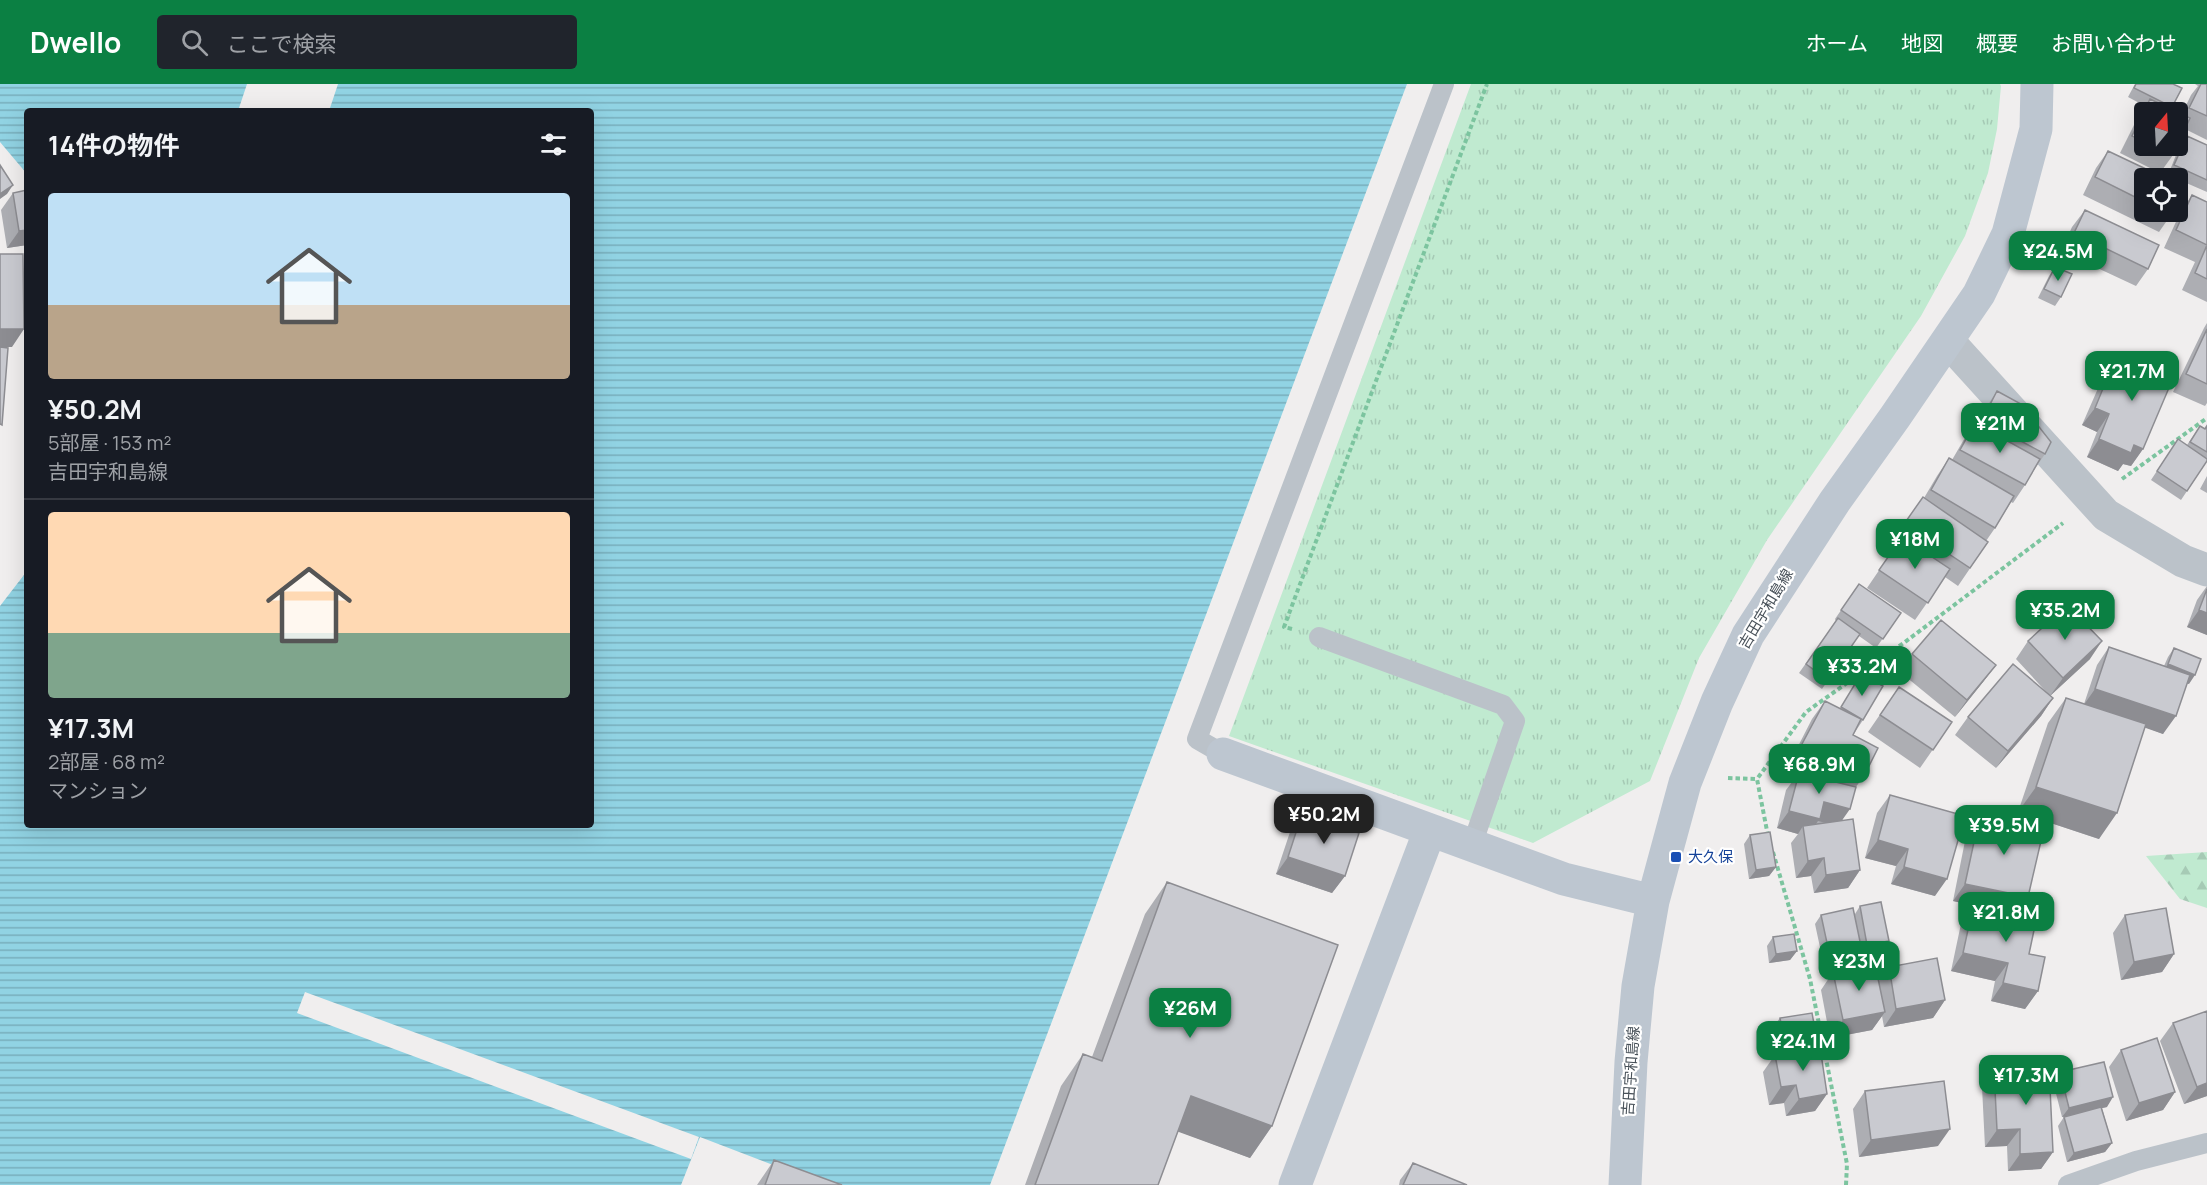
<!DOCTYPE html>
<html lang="ja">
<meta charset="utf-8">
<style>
body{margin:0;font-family:Manrope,"Noto Sans JP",sans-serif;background:#20242c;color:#f1f3f6;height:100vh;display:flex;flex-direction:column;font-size:22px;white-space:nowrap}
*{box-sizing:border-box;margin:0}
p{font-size:20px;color:#9ea1a6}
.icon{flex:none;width:33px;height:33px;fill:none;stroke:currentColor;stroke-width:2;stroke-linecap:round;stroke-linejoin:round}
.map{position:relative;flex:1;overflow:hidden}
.drawer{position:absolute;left:24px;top:24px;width:570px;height:720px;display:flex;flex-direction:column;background:#171b24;border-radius:6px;box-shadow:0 6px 24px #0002}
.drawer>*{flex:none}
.needle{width:39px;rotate:18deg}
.buttons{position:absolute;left:2134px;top:18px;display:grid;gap:12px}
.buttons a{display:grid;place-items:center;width:54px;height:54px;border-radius:6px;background:#171b24;box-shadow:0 6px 24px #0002;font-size:30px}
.price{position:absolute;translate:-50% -51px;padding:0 14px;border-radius:12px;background:#0b8043;color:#fff;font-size:20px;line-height:39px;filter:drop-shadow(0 2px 3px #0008)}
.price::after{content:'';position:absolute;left:50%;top:36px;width:18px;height:14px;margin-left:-9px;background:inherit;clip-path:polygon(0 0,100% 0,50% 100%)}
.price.on{background:#222;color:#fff}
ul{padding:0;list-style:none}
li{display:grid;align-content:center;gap:12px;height:318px;padding:0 24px}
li+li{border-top:2px solid #363941}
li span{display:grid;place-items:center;height:186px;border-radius:6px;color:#555}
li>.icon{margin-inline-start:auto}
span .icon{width:108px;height:108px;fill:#fffc;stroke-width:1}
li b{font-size:26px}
h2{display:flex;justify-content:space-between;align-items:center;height:72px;padding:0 24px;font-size:26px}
header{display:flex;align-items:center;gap:36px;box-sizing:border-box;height:84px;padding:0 30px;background:#0b8043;color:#fff}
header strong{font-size:28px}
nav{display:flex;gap:33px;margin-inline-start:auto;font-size:21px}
.search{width:420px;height:54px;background:#20242c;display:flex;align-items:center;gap:15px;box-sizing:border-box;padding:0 21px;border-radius:6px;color:#9ea1a6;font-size:22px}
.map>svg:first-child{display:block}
.grass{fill:url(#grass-tufts)}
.forest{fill:url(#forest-firs)}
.water{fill:url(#water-rules)}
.pier{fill:#f0eeee}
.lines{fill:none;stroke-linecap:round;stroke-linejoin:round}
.path{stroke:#7cc49f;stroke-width:4;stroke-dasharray:4.5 3;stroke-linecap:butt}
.lane{stroke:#bbc2c9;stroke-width:20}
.street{stroke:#bbc2c9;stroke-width:33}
.secondary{stroke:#bdc6d0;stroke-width:33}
.wall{fill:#adaeb3}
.shaded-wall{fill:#8d8d92}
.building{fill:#c9cad0;stroke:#8d8d92;stroke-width:1.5}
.transit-dot{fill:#1a4fb4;stroke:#fff;stroke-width:2}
.labels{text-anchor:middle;stroke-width:4.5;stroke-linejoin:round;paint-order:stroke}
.street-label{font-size:15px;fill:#485159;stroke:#fff}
.transit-label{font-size:15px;fill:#164399;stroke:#fff;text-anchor:start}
</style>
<header>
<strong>Dwello</strong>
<div class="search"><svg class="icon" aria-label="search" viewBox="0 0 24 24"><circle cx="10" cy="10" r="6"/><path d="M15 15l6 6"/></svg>ここで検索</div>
<nav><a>ホーム</a><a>地図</a><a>概要</a><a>お問い合わせ</a></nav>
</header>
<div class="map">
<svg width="2207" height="1101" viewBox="0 0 2207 1101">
<defs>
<pattern id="grass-tufts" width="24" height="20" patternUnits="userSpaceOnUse" patternTransform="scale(1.5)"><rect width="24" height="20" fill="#c0ead0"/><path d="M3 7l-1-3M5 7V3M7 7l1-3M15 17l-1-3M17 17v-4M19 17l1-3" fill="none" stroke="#a6cab5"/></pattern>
<pattern id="forest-firs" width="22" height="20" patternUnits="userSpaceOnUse" patternTransform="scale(1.5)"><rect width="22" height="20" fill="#c0ead0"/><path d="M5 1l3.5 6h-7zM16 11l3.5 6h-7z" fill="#a6cab5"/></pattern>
<pattern id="water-rules" width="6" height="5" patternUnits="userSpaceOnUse" patternTransform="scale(1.5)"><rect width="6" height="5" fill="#91d3e3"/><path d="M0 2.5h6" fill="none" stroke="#78aebb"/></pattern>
</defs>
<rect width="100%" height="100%" fill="#f0eeee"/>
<path class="grass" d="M1471 0H2000L2001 2 1997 45 1988 89 1965 152 1921 232 1767 456 1699 574 1650 697 1533 759 1229 652Z"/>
<path class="forest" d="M2207 768V824L2180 815 2146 772Z"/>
<path class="water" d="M0 0H247L238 27H27V90L0 58Z
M338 0H1407L990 1101H825L700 1053 681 1101H0V522L27 487V741H591V27H329Z"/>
<path class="pier" d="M305 908 699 1053 691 1075 297 929Z"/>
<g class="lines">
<path class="path" d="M2122 395 2207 334
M1292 545 1284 543 1487 0
M1728 694 1757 695
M1768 752 1757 695 1806 628 1905 558 2063 439
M1773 768 1810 895 1847 1080 1846 1101"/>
<path class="lane" d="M1319 553 1503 621 1515 637 1472 761
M1223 670 1197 655 1444 0
M2068 1101 2136 1077 2207 1059"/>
<path class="street" d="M1948 257 2106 431 2183 477 2207 486"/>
<path class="secondary" d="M1223 670 1564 795 1653 817
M1295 1101 1430 746
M1625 1101 1631 978 1638 902 1653 817 1685 699 1717 618 1748 551 1835 417 1895 333 1979 210 2008 150 2036 45 2037 0"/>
</g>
<path class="wall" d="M2135 0H2173L2182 4 2171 25 2182 30 2191 11 2198 2 2195 0H2207V56L2185 45 2145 28V62H2177L2173 71 2160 89 2120 69 2138 33 2145 22 2128 13Z
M2187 52 2207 61V108L2168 91 2180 61Z
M2108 67 2145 94V128H2173L2159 148 2083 111 2096 84Z
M13 109 27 161 7 164 1 126Z
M2192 111 2207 118V218L2182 206 2195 178 2164 164 2180 129Z
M2085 126 2148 185 2136 202 2061 167 2072 143Z
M2055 183 2061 213 2055 222 2038 214 2049 192Z
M2207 239V319L2205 322 2173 308 2204 244Z
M2118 268 2143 365 2131 382 2123 380 2118 387 2087 373 2097 348 2082 341 2106 286Z
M1997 307 2045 370 2036 383 2025 401 2013 419 2011 418 1995 444 1986 457 1988 458 1958 502 1945 493 1915 536 1867 504 1897 460 1892 457 1923 413 1924 414 1937 392 1949 374 1952 376 1963 357 1975 339 1977 340 1985 325Z
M2207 340V377L2181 416 2151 396 2178 355 2187 361 2200 342 2204 345Z
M2207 392V409L2200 405Z
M1859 500 1901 529 1876 564 1859 552 1822 605 1799 589 1836 537 1835 535Z
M2207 502V551L2187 543 2197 516Z
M2028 557 2090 575 2050 612 2016 575Z
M2109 563 2164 582 2168 573 2174 564 2189 600H2187L2163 650 2145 643 2099 755 2018 728 2048 639 2066 614 2084 620 2097 581Z
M1912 570 1996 581 1983 598 1955 633 1900 588Z
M1861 590 1863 636 1853 651 1864 692 1855 704 1842 737 1860 786 1848 804 1814 809 1811 792 1796 794 1791 759 1798 750 1777 744 1786 706 1799 689 1822 695 1790 678 1812 635 1825 617 1840 625Z
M1899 603 1952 638 1920 684 1868 648Z
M2053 614 2041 632 1996 684 1955 651 1968 633Z
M1890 711 1935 812 1891 800 1896 782 1865 774 1877 729Z
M1302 730 1345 792 1332 809 1276 790 1290 748Z
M1980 730 2028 813 2018 828 2038 907 2025 925 1991 917 1995 897 1951 887 1962 835 1971 821 1953 817 1967 747Z
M1750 751 1776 783 1769 792 1749 795 1744 760Z
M1167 798 1272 1042 1250 1074 1178 1047 1158 1101H1025L1061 1002 1083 970 1092 973 1145 830Z
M1860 822 1889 857 1883 866 1861 870V869L1856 876 1824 882 1815 840 1821 831 1855 830Z
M2125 831 2174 870 2162 888 2121 896 2113 849Z
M1773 853 1797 867 1790 876 1769 879 1767 862Z
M1889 883 1945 916 1933 934 1884 943 1882 932 1872 946 1830 954 1821 906 1833 888 1878 898Z
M1780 934 1817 956 1812 965 1827 1010 1815 1027 1786 1032 1784 1019 1769 1021 1763 988 1775 971 1778 970 1773 943Z
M2173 939 2207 1012 2184 1020 2160 957Z
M2121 966 2175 1008 2163 1026 2126 1037 2109 983Z
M1994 985 2053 1068 2041 1085 2008 1087 2007 1062 1985 1063 1982 1003Z
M2060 988 2107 1023 2102 1024 2112 1059 2105 1068 2067 1078 2058 1042 2064 1033 2069 1032 2062 1033 2053 998Z
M1865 1007 1938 1062 1859 1073 1853 1025Z
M774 1076 842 1101H757Z
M1413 1079 1467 1101H1399L1400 1096Z"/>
<path class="shaded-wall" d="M13 101 7 110 0 115V110Z
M27 146V161L7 164 19 147Z
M0 245H24L12 263H0Z
M2095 324 2109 330 2097 348 2082 341Z
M2099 355 2134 361 2143 365 2131 382 2123 380 2118 387 2087 373Z
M2199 526 2207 529V551L2187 543Z
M2102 557 2090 575 2050 612 2063 594Z
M2168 580 2195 591 2189 600 2162 589Z
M1996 581 1983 598 1955 633 1967 616Z
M2095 605 2176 632 2163 650 2083 622Z
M2053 614 2041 632 1996 684 2008 667Z
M2036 703 2117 729 2099 755 2018 728Z
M1824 718 1850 725 1838 742 1818 737 1808 752 1803 742 1798 750 1777 744 1789 727Z
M1878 756 1908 765 1896 782 1865 774Z
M1288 773 1345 792 1332 809 1276 790Z
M1824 774 1811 792 1796 794 1808 777Z
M1776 783 1769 792 1749 795 1756 786Z
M1904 783 1947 795 1935 812 1891 800Z
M1860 786 1848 804 1814 809 1826 791Z
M1965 800 2028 813 2016 831 1974 818 1971 821 1953 817Z
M1889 857 1883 866 1861 870 1867 861Z
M1797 867 1790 876 1769 879 1776 870Z
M1862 867 1856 876 1824 882 1830 873Z
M1963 869 2008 879 1995 897 1951 887Z
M2174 870 2162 888 2121 896 2134 878Z
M2003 899 2038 907 2025 925 1991 917Z
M1945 916 1933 934 1884 943 1896 925Z
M1885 928 1872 946 1830 954 1843 936Z
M1817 956 1811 966 1778 971 1785 962Z
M2207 999V1012L2184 1020 2197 1003Z
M1796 1001 1784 1019 1769 1021 1781 1003Z
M2175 1008 2163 1026 2126 1037 2139 1019Z
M1827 1010 1815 1027 1786 1032 1799 1015Z
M1191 1012 1272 1042 1250 1074 1168 1044Z
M2113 1013 2107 1023 2062 1033 2069 1024Z
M1950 1045 1938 1062 1859 1073 1871 1056Z
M2020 1045 2007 1062 1985 1063 1997 1046Z
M2112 1059 2105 1068 2067 1078 2074 1069Z
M2053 1068 2041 1085 2008 1087 2020 1070Z"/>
<path class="building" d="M2136 0H2173L2182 4 2172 23 2134 4Z
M2201 0H2207V32L2189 24Z
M2150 15 2190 34 2178 60V28H2145V58L2132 52Z
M2187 52 2207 61V96L2174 81Z
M2152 62H2177L2173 71Z
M2108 67 2165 94H2145V118L2095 93Z
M0 81 13 101 0 110Z
M2178 101 2184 104 2178 117Z
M27 106V146L19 147 13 109Z
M2192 111 2207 118V161L2176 146Z
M2085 126 2159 161 2148 185 2074 149Z
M2207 161V195L2195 189Z
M0 170H23L24 245H0Z
M2055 183 2072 190 2061 213 2044 205Z
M2207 245V300L2186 290Z
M0 263 8 264 2 341 0 340Z
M2118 268 2174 292 2143 365 2134 361 2131 369 2099 355 2109 330 2095 324Z
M1997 307 2021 320 2051 358 2045 370 1982 336Z
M1975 339 2040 375 2025 401 1960 366Z
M2200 342 2205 345 2207 342V368L2190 358Z
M2178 355 2207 375V377L2187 407 2157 387Z
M1949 374 2014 412 1995 444 1931 406Z
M1923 413 1988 458 1970 484 1904 440Z
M1902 453 1950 485 1928 519 1879 486Z
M1859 500 1901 529 1883 555 1841 526Z
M2207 505V529L2199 526Z
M2067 521 2102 557 2063 594 2028 557Z
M1838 534 1860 550 1828 596 1806 580Z
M1941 536 1996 581 1967 616 1912 570Z
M2109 563 2190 591 2176 632 2095 605Z
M2174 564 2201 575 2195 591 2168 580Z
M2013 580 2053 614 2008 667 1968 633Z
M1861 590 1883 602 1863 636 1841 623Z
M1899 603 1952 638 1933 666 1880 631Z
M2066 614 2146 640 2117 729 2036 703Z
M1825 617 1861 635 1853 651 1878 664 1864 692 1802 660Z
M1799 689 1856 703 1850 725 1824 718 1820 735 1789 727Z
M1890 711 1965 732 1947 795 1904 783 1908 765 1878 756Z
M1302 730 1359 749 1345 792 1288 773Z
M1980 730 2044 744 2028 813 1965 800Z
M1853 735 1860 786 1826 791 1824 774 1808 777 1803 742Z
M1770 748 1776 783 1756 786 1750 751Z
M1167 798 1338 861 1272 1042 1191 1012 1158 1101H1035L1083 970 1102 977Z
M1881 818 1889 857 1867 861 1860 822Z
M1974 818 2037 832 2029 870 2045 873 2038 907 2003 899 2008 879 1963 869Z
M1853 824 1862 867 1830 873 1821 831Z
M2166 824 2174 870 2134 878 2125 831Z
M1794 850 1797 867 1776 870 1773 853Z
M1937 874 1945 916 1896 925 1889 883Z
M1875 880 1885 928 1843 936 1833 888Z
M2207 927V999L2197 1003 2173 939Z
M1812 929 1817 956 1785 962 1780 934Z
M2157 954 2175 1008 2139 1019 2121 966Z
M1820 963 1827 1010 1799 1015 1796 1001 1781 1003 1775 971Z
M2104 978 2113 1013 2069 1024 2060 988Z
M2049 982 2053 1068 2020 1070V1045L1997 1046 1994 985Z
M1944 997 1950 1045 1871 1056 1865 1007Z
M2101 1023 2112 1059 2074 1069 2064 1033Z
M774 1076 842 1101H765Z
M1413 1079 1467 1101H1403Z"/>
<rect class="transit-dot" x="1670" y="767" width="12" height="12" rx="3"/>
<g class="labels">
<g class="street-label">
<text transform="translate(1766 525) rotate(-59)" y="5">吉田宇和島線</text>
<text transform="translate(1631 987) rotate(-86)" y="5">吉田宇和島線</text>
</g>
<g class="transit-label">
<text x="1688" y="778">大久保</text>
</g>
</g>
</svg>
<div class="buttons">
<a><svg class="needle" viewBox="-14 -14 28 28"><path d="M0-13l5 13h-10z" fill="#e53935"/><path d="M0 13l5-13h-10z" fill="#9ea1a6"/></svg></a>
<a><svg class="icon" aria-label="locate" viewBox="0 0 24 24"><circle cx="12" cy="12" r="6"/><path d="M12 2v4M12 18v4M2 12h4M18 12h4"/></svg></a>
</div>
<b class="price" style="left:2058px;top:198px">¥24.5M</b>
<b class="price" style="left:2132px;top:318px">¥21.7M</b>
<b class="price" style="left:2000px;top:370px">¥21M</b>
<b class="price" style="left:1915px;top:486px">¥18M</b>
<b class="price" style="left:2065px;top:557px">¥35.2M</b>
<b class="price" style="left:1862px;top:613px">¥33.2M</b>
<b class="price" style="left:1819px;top:711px">¥68.9M</b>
<b class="price on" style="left:1324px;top:761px">¥50.2M</b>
<b class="price" style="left:2004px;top:772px">¥39.5M</b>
<b class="price" style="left:2006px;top:859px">¥21.8M</b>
<b class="price" style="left:1859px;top:908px">¥23M</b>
<b class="price" style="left:1190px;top:955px">¥26M</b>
<b class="price" style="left:1803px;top:988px">¥24.1M</b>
<b class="price" style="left:2026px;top:1022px">¥17.3M</b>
<section class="drawer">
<h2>14件の物件<svg class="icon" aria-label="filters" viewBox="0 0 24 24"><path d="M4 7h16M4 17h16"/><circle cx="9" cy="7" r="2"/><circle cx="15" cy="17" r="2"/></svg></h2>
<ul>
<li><span style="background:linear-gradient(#bfe0f5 60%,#b9a48a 0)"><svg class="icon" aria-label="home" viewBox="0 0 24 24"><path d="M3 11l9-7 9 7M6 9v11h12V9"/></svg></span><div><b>¥50.2M</b><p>5部屋 · 153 m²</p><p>吉田宇和島線</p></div></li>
<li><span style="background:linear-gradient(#ffd9b3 65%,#7fa58c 0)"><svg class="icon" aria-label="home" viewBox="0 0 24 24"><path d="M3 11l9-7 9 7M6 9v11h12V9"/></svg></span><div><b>¥17.3M</b><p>2部屋 · 68 m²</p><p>マンション</p></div></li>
</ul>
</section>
</div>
